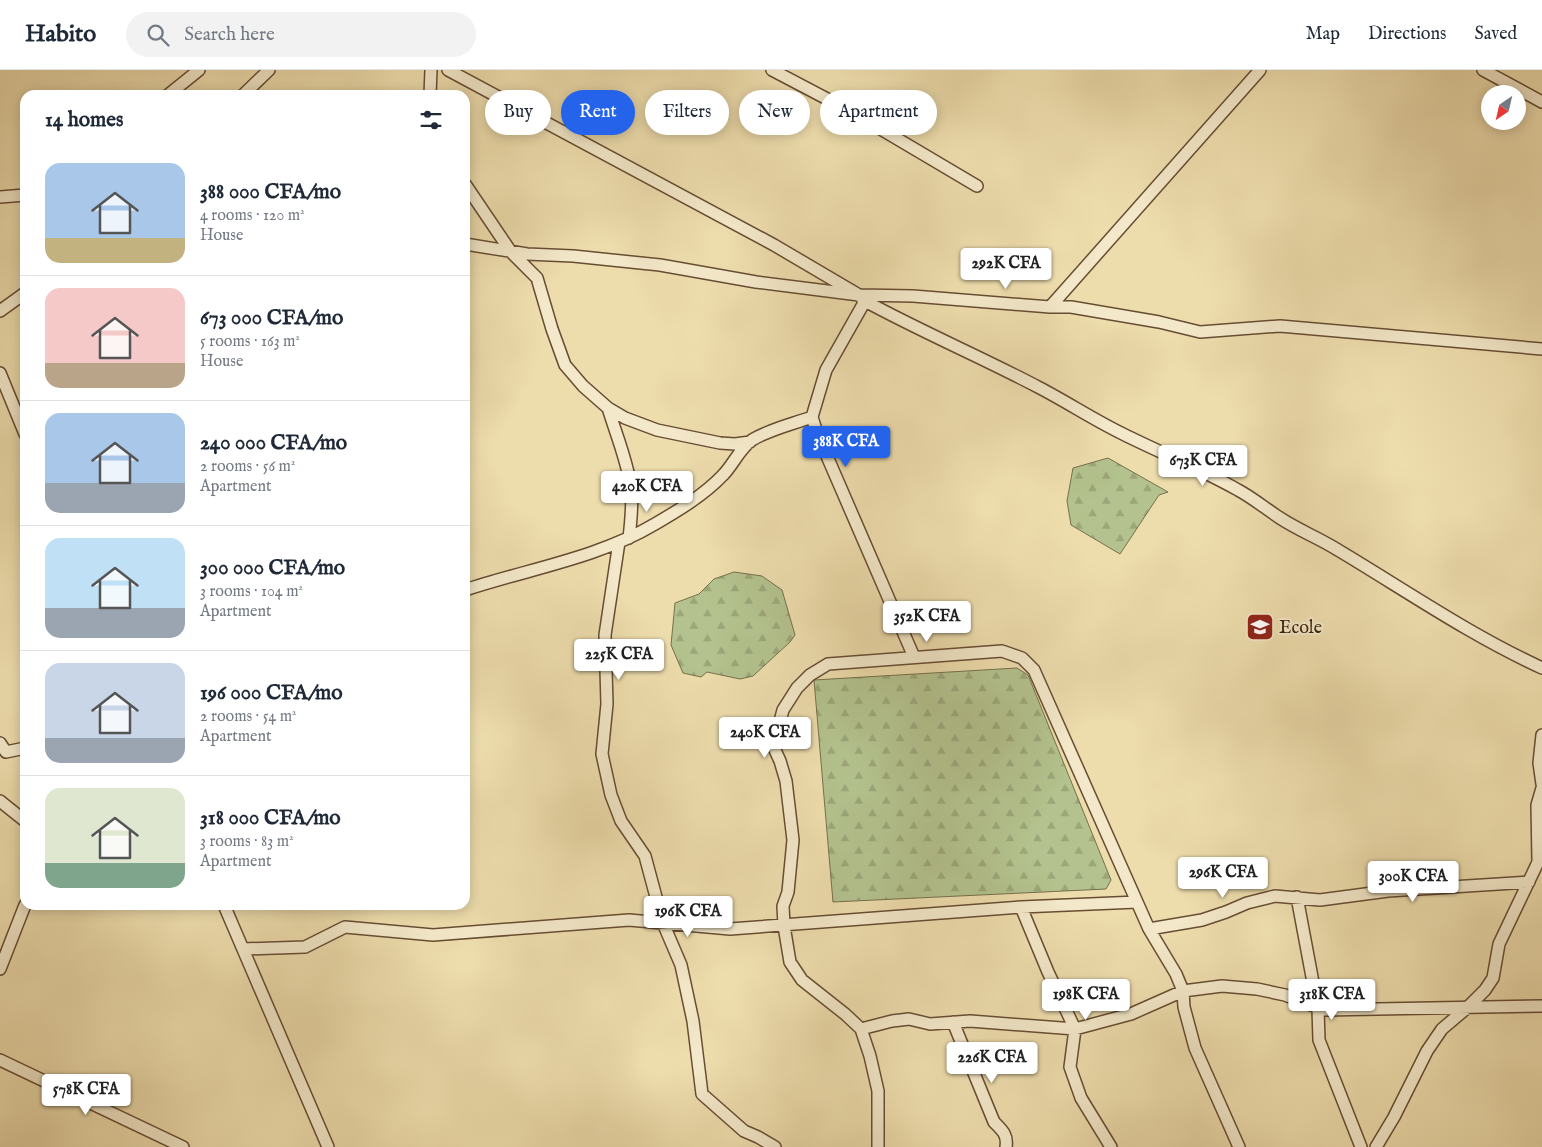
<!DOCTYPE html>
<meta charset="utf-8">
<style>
body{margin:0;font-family:"IM FELL English",serif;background:#f2f2f3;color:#1f2937;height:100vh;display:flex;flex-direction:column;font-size:19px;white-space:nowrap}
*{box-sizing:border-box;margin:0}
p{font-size:16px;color:#747a83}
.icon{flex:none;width:28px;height:28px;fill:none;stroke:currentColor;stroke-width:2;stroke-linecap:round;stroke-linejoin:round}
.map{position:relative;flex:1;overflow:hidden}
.sheet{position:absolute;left:20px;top:20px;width:450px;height:820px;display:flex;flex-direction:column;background:#fff;border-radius:15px;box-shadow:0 2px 12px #0003}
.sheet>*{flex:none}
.top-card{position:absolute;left:485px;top:20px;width:475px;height:45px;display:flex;gap:10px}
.needle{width:32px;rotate:214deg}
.tools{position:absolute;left:1481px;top:15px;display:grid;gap:10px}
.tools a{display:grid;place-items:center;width:45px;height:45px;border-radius:50%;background:#fff;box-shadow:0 2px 12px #0003;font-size:25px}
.price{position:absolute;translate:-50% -42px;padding:0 11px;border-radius:5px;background:#fff;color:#222;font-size:16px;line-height:32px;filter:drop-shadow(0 1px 2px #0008)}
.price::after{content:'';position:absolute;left:50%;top:30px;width:15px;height:11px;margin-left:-8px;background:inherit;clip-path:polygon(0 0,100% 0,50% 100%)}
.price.active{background:#2563eb;color:#fff}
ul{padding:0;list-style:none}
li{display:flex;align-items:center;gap:15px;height:125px;padding:0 25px}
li+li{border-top:1px solid #e0e1e3}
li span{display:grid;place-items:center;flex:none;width:140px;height:100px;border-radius:15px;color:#555}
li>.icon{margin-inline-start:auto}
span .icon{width:60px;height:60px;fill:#fffc;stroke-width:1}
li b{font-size:21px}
h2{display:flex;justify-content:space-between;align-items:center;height:60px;padding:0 25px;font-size:21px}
.tag{padding:0 18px;border-radius:22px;background:#fff;box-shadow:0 2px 12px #0003;font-size:18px;line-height:45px}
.tag.active{background:#2563eb;color:#fff}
header{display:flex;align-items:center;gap:30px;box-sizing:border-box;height:70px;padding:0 25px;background:#fff;border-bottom:1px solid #e0e1e3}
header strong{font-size:24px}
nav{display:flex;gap:28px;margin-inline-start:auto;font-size:18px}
.search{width:350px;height:45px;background:#f2f2f3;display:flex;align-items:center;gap:12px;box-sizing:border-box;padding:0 18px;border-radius:28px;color:#747a83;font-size:19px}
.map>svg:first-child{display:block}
.forest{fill:url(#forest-firs);stroke:#76704c}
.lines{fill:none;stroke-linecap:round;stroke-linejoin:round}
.minor-casing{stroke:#674d33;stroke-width:14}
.minor{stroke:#f3e8c9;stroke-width:11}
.labels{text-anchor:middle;stroke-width:4;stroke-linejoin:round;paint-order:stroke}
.poi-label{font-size:18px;fill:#3a1d0b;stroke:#f3e8c9;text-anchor:start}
</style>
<header>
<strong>Habito</strong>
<div class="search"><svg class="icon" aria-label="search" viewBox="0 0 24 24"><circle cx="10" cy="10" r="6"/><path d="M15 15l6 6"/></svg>Search here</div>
<nav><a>Map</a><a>Directions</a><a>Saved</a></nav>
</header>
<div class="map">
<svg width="1542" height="1077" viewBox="0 0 1542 1077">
<defs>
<pattern id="forest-firs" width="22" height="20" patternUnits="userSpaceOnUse" patternTransform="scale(1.25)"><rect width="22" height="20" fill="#b3c28e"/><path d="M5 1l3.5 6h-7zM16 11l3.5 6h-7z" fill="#9ba679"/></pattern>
</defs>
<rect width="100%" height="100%" fill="#eddcac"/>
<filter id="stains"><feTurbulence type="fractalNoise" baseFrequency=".004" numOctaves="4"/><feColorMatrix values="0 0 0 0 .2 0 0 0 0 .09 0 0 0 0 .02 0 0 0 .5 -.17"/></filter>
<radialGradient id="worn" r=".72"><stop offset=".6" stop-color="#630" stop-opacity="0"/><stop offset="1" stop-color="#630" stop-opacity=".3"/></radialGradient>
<path class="forest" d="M1108 388 1168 422 1159 425 1120 484 1071 455 1067 431 1073 398Z
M734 502 762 506 782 520 795 565 790 572 753 606 740 609 707 602 701 607 683 603 671 575 675 533 699 524 714 509Z
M1017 598 1028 605 1111 810 1106 819 833 832 814 610Z"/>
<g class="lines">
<g class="minor-casing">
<path id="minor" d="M448 0 774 175 859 225 865 231 826 300 812 347 817 363 914 587
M772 0 852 42 977 116
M1483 0 1542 32
M168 25 199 0
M243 25 269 0
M430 25 431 0
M465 114 511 182 537 208 552 259 565 295 583 316 608 338 625 348 657 360 720 373 735 374 750 372
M0 127 25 125
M465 174 527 184 573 186 660 195 756 212 859 225 913 226 1050 237H1071L1159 252 1200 262 1280 256 1542 279
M865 231C922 262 981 287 1038 317 1067 332 1094 350 1123 364 1161 383 1201 399 1238 420 1253 428 1266 439 1280 448 1298 460 1319 468 1338 480 1405 520 1470 565 1542 598
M1050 237 1260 0
M0 241 25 223
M0 303 25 364
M608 338C616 364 627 390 631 417 633 434 631 451 629 468
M619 472 605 565 607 634 602 684 611 725 621 751 645 786 663 853 681 895 693 951 702 1024 744 1061 758 1067 775 1077
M465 520C528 499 598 488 655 454 679 440 704 425 723 405 733 395 740 378 752 370 770 359 793 354 812 347
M1542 665 1539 693 1542 714
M0 673 6 682 25 678
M0 731 25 751
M1297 827 1318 939 1319 970 1361 1077
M224 835 328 1077
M1021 837 1048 902 1075 959 1070 997 1081 1028 1111 1077
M1149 859 1202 850 1226 842 1247 833 1275 826 1320 830 1388 821 1529 812
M243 879 305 877 345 857 433 865 629 850 730 859 1021 837 1137 832
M0 899 25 835
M953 952 994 1052C1002 1060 1008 1065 1006 1077
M861 959 892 951 909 949 930 954 970 951 1075 959 1131 944 1183 921 1222 916 1257 919 1285 925 1324 940 1542 936
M0 990 183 1077
M878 1077V1021L870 986 861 959 845 944 802 910 790 892 784 856 783 836 788 822 793 770 786 711 780 691 775 680 776 666 783 640 797 618 810 605 828 594 1002 581 1022 588 1034 600 1149 859 1176 904 1183 921 1184 937 1195 978 1239 1077
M1376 1077 1394 1047 1427 981 1442 959 1468 937 1485 920 1493 908 1499 874 1538 792 1537 735 1542 718"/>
</g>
<use href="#minor" class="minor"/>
</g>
<defs>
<g id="school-square" transform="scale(1.4375)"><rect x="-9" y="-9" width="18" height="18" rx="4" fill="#8f2418" stroke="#f3e8c9"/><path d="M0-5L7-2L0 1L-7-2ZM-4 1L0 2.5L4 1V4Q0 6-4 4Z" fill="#fff"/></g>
</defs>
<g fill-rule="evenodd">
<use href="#school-square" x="1260" y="557"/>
</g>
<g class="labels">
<g class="poi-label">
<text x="1279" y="563">Ecole</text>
</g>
</g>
<rect width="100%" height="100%" filter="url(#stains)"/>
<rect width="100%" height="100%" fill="url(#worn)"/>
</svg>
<div class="tools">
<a><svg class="needle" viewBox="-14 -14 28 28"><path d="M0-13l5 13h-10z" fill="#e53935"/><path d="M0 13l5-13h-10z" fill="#747a83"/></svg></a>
</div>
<b class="price" style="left:1006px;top:220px">292K CFA</b>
<b class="price active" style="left:846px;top:398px">388K CFA</b>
<b class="price" style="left:1203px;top:417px">673K CFA</b>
<b class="price" style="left:647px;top:443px">420K CFA</b>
<b class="price" style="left:927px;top:573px">352K CFA</b>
<b class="price" style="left:619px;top:611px">225K CFA</b>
<b class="price" style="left:765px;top:689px">240K CFA</b>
<b class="price" style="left:1223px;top:829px">296K CFA</b>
<b class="price" style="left:1413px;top:833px">300K CFA</b>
<b class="price" style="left:688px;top:868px">196K CFA</b>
<b class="price" style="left:1086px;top:951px">198K CFA</b>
<b class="price" style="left:1332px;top:951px">318K CFA</b>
<b class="price" style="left:992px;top:1014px">226K CFA</b>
<b class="price" style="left:86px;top:1046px">578K CFA</b>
<div class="top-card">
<a class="tag">Buy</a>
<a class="tag active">Rent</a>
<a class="tag">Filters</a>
<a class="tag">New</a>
<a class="tag">Apartment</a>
</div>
<section class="sheet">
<h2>14 homes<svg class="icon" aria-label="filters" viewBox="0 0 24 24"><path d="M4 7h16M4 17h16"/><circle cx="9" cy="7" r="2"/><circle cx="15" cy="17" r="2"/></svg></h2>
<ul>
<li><span style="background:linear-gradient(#a9c7e8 75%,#c2b280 0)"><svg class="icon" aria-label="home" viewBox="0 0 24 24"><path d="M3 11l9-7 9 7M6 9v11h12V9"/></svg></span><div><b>388 000 CFA/mo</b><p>4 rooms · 120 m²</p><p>House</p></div></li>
<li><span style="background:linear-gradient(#f6c9c9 75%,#b9a48a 0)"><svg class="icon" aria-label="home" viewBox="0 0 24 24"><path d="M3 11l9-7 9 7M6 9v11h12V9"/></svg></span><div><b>673 000 CFA/mo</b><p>5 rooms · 163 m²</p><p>House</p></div></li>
<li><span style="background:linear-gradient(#a9c7e8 70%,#9aa5b1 0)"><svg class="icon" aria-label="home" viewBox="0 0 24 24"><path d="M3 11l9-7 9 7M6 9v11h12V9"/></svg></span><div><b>240 000 CFA/mo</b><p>2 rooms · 56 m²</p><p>Apartment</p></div></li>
<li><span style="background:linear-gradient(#bfe0f5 70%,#9aa5b1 0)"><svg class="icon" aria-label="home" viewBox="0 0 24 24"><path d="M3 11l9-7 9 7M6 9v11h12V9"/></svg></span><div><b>300 000 CFA/mo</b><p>3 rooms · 104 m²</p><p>Apartment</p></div></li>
<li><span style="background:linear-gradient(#c9d6e8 75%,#9aa5b1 0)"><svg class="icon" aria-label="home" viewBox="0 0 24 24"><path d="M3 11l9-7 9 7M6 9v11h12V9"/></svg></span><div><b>196 000 CFA/mo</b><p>2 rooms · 54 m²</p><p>Apartment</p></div></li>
<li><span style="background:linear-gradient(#dfe7d0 75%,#7fa58c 0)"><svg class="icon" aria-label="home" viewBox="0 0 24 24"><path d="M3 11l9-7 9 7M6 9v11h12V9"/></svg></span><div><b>318 000 CFA/mo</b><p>3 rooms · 83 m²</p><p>Apartment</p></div></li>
</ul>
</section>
</div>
